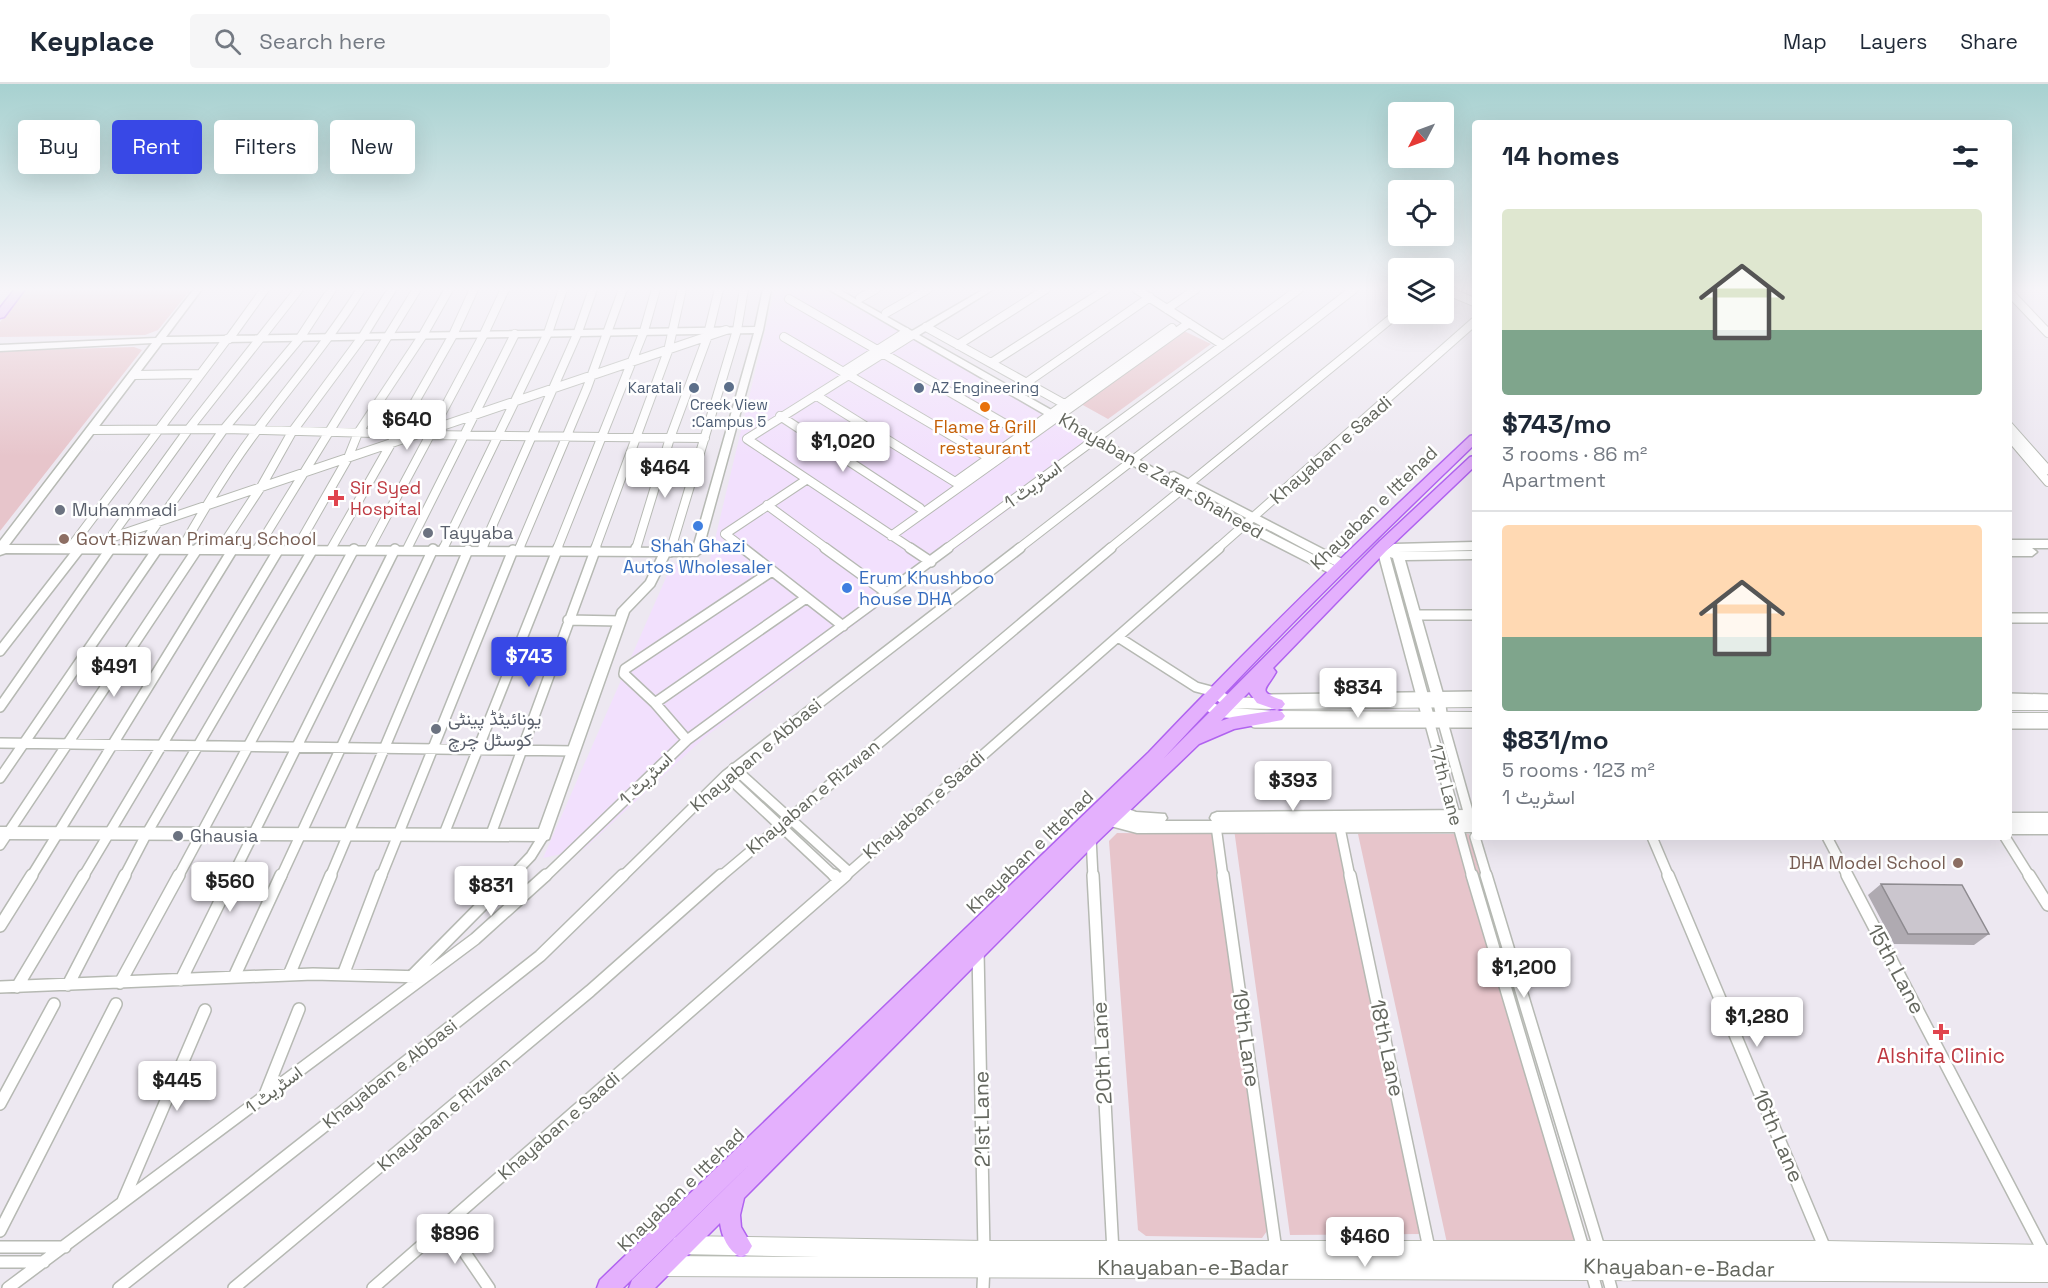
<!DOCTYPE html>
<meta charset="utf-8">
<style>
body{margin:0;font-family:"Space Grotesk",Vazirmatn,sans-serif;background:#f6f6f7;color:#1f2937;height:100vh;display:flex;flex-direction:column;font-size:22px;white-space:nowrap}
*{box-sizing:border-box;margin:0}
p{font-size:20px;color:#747a83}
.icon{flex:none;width:33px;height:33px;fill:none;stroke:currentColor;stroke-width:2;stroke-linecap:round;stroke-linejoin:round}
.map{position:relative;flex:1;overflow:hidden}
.side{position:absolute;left:1472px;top:36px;width:540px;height:720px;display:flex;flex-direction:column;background:#fff;border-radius:6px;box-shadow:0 6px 24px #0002}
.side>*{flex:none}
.guide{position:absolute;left:18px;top:36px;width:570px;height:54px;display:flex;gap:12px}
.needle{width:39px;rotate:229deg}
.controls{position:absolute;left:1388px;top:18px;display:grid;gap:12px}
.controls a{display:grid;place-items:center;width:66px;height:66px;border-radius:6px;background:#fff;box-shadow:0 6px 24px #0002;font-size:30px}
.price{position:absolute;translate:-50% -51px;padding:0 14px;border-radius:6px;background:#fff;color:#222;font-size:20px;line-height:39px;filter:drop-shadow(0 2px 3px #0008)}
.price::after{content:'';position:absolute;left:50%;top:36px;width:18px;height:14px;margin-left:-9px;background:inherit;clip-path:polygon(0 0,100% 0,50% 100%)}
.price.active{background:#3848e6;color:#fff}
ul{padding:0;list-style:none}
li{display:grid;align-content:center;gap:12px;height:318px;padding:0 30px}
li+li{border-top:2px solid #e0e1e3}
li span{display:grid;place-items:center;height:186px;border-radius:6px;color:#555}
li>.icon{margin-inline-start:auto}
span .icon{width:108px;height:108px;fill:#fffc;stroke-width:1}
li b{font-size:26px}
h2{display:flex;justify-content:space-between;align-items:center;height:72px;padding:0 30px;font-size:26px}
.pill{padding:0 21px;border-radius:6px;background:#fff;box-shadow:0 6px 24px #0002;font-size:21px;line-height:54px}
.pill.active{background:#3848e6;color:#fff}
header{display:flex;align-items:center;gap:36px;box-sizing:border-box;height:84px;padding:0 30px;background:#fff;border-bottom:2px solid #e0e1e3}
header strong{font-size:28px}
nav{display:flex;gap:33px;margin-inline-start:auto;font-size:21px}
.search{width:420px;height:54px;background:#f6f6f7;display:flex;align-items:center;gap:15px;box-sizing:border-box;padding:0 21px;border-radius:6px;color:#747a83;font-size:22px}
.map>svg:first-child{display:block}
.commercial{fill:#f2e0fd}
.green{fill:#e7c5cb}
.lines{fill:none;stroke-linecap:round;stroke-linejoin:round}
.minor-far2-casing{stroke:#b6b9b3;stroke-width:10}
.minor-far1-casing{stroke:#b6b9b3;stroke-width:12}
.minor-casing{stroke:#b6b9b3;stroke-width:14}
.tertiary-casing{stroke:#b6b9b3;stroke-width:3}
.secondary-casing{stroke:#b8bcb4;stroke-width:2}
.primary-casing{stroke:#b063ef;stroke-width:3}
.minor-far2{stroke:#fff;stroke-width:8}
.minor-far1{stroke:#fff;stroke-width:9}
.minor{stroke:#fff;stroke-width:11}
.tertiary{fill:#fff;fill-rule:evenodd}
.secondary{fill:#fff;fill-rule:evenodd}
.primary{fill:#e4b0fd;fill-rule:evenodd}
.wall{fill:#afaab1}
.building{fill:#cbc6ce;stroke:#8e8b90;stroke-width:1.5}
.service-dot{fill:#5c6f8a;stroke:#fff;stroke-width:2}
.food-dot{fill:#e8710a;stroke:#fff;stroke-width:2}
.health-dot{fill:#e0444e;stroke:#fff;stroke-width:2}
.worship-dot{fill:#6b7280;stroke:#fff;stroke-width:2}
.shop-dot{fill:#3f7fe0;stroke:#fff;stroke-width:2}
.education-dot{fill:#8d6e63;stroke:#fff;stroke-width:2}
.labels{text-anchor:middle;stroke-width:5;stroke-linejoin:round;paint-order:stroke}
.far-service-label{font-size:15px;fill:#4e5e75;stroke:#fff;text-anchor:end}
.food-label{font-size:18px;fill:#c56008;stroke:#fff}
.street-label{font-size:18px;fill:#64675f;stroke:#fff}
.health-label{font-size:18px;fill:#be3a42;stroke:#fff;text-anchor:start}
.worship-label{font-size:18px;fill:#5b616d;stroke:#fff;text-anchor:start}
.education-label{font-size:18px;fill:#785e54;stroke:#fff;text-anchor:start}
.shop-label{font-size:18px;fill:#366cbe;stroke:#fff}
.near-street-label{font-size:21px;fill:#64675f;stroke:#fff}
.near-health-label{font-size:21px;fill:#be3a42;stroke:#fff}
</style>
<header>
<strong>Keyplace</strong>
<div class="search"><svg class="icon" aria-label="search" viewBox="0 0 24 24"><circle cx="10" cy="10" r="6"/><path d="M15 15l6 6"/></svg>Search here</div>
<nav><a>Map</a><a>Layers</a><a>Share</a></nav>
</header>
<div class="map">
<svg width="2048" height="1204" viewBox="0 0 2048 1204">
<rect width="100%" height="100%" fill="#ede8f1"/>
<path class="commercial" d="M775 205H823L1099 358 705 653 584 765 543 774 672 480H709Z"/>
<path class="green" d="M27 205H191L158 246 145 251 0 253V238Z
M1184 247 1211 260 1108 335 1081 320Z
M134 263 142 266 0 447V267Z
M1344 744 1421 1150 1290 1151 1234 745Z
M1117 749 1211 750 1218 757 1267 1147 1262 1154 1146 1152 1138 1146 1109 757Z
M1358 750H1469L1578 1158 1447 1159Z"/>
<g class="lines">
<g class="minor-far2-casing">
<path id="minor-far2" d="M1136 205 1223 261
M1443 205 1474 218
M2008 207 2048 249
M860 214 876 205
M789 215 1026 352
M1167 225 1196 205
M886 229 928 205
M926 243 1068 322
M784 253 991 375
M229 255 265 205
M958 261 1046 205
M991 279 1107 205
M843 288 906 248
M134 291 200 290
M1026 299 1150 213
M817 312 955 398
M780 332 920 424
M2008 341 2048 386
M92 346 224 345 411 350
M425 351 705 354
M2008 351 2048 398
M958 396 1172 244
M767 421 827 465
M891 452 1189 239
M70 464 227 255
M140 464 224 345 300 254 332 205
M182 464C205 423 230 382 258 345 293 298 330 255 361 205
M78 465 726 246
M110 465 113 450 188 346 299 205
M220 465 261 403 292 348 363 252 392 205
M257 465 417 205
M296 465 348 374 358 349 423 251 449 205
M331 465 453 251 474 205
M369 465 484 250 505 205
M407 465 515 250
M443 465 548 249 563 205
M482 465 578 248 593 205
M519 465 587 304 623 205
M557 465 644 247 656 205
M595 465 668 267 682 205
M636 465 670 354 707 254 719 205
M671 465 737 246 744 205
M745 465 725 450 806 396
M912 465 747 355 912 251
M946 465 1299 205
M1018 465 1354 205
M1109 465 1398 229
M1217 465 1474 238"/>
</g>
<g class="minor-far1-casing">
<path id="minor-far1" d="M743 464 843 542
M825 464 887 509
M910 464 931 478
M443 466 444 464
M482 466 483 464
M519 466 520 464
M635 467 636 464
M670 468 671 464
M772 487 625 585 624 590 655 619 806 514
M1414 531H1474
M2008 534H2048
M568 536 619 537
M1118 553 1196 603 1215 608
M0 567 80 464
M2008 614 2048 615
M1267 615 1474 612
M655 619 687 656
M0 623 111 464
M1428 633 1472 793
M1442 635 1471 738
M1255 639H1474
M2008 640H2048
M0 659 574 667
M734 684 848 787
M726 691 835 793
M0 694 158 464
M1216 742 1223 793
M1340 744 1350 793
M444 750 558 464
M491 750 596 464
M1091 753 1093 793
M1475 753 1487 793
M1652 753 1669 793
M1827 753 1848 793
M2005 753 2030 793
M0 761 198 464
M31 793 233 465
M83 793 279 465
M124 793 147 749 313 465
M178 793 354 465
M232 793 395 465
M281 793 433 465
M330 793 468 466
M381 793 513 466
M511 793 531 772 544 751
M545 793 687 656 948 464
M622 793 726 691 1020 464
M720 793 1111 464
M844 793 1219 464"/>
</g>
<g class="minor-casing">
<path id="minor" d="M834 791 838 795
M1093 791 1113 1168
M1223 791 1276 1166
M1350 791 1430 1169
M1472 791 1584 1167
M1486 791 1600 1167
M1668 791 1826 1167
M1847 791 2048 1176
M2029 791 2048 821
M0 842 32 791
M978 867 984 1167
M289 891 331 791
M343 891 381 791
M234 893 281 791
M411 893 512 791
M181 896 233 791
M120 899 179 791
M68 901 125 791
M0 903 313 890 424 893
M17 903 84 791
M264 1013 299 925
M0 1020 54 920
M123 1117 205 926
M446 1141 489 1204
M0 1147 116 920
M0 1163H65
M0 1178H44
M1591 1186 1596 1204
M1606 1186 1611 1204
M8 1204 475 855 546 791
M119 1204 540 872 623 791
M234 1204 590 907 721 791
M373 1204 846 791
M983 1204 984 1181"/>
</g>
<g class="tertiary-casing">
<path id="tertiary" d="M194 205H202L166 253 755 243 763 205H771L763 246 702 468 697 472H669L654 502 629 528 549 755 544 757 0 755V743L539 745 618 526 646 497 658 472 6 469 0 471V457L152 259 0 267V261L156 254ZM754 249 693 464 9 461 162 259Z
M828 205H838L912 247 984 205H994L919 251 1249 438 1339 484 1341 487 1335 491 1331 490 1241 444Z
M1174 388 1346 477 1347 480 1342 484 1338 483 1170 393V389Z
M2008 456H2048V464H2008Z
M1474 458V466L1397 468 1474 467V475L1405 476 1445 617 1447 633 1445 636H1437L1433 617 1393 474 1390 473 1434 633 1432 636H1424L1422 633 1379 472 1394 460Z
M2008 464H2032L2037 468 2032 472H2008Z
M1118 721 1136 728 1165 730 1167 734 1165 737H1212L1210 734 1212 730 1217 728 1474 726V748L1137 749 1103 740 1101 736 1103 732 1108 730 1118 733 1113 731 1111 727 1113 723Z
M2008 729H2048V750H2008Z"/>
</g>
<g class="secondary-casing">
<path id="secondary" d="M1215 603 1231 613 1277 615 1474 613V623L1277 625 1233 624 1277 627 1474 628V638L1277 637 1218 633 1202 624 1200 620 1202 616 1207 615 1221 623H1227L1210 612 1208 608 1210 604Z
M2008 616H2048V626H2008Z
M2008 629H2048V639H2008Z
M681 1152 984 1157H1826L2048 1161V1198L663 1192 656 1189 653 1182 656 1175 663 1172 820 1173 681 1170 674 1168 672 1161 674 1154Z"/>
</g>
<g class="primary-casing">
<path id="primary" d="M15 205H25L4 233 0 234V224Z
M1474 351V361C1368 463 1263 566 1164 674L1380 457 1470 373 1474 372V383L1390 463 1273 584 1276 588C1266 606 1256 607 1282 616L1285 620 1282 624 1277 626 1282 628 1285 632 1282 636 1234 645 1199 660 1097 758 744 1114 740 1131 741 1143 752 1162 748 1169 741 1173C728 1167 722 1153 720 1139L655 1204H629L632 1196 755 1075 623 1204H597L600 1196 1149 668C1252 559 1360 455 1470 352ZM1249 608 1257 619 1277 626 1232 633 1221 637Z"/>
</g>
<use href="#minor-far2" class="minor-far2"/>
<use href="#minor-far1" class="minor-far1"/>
<use href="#minor" class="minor"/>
<use href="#tertiary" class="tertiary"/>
<use href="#secondary" class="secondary"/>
<use href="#primary" class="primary"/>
</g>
<path class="wall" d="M1881 800 1989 850 1974 861 1894 860 1868 811Z"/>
<path class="building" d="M1881 800 1962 801 1989 850H1908Z"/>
<linearGradient id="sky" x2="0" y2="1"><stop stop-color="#a7d1d0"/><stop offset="0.55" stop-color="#f7f5f9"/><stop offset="1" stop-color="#f7f5f9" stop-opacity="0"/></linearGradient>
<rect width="2048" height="373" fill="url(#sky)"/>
<g class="service-dot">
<circle cx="729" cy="303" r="6"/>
<circle cx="694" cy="304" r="6"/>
<circle cx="919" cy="304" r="6"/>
</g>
<circle class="food-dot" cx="985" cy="323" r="6"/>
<g class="health-dot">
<path d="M333 405h6v6h6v6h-6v6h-6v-6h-6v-6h6z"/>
<path d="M1938 939h6v6h6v6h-6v6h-6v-6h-6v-6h6z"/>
</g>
<g class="worship-dot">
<circle cx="60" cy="426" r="6"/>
<circle cx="428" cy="449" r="6"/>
<circle cx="436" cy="645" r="6"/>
<circle cx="178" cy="752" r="6"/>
</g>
<g class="shop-dot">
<circle cx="698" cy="442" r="6"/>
<circle cx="847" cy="504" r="6"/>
</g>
<g class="education-dot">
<circle cx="64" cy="455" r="6"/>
<circle cx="1958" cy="779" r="6"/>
</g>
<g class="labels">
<g class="far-service-label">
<text x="682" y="309">Karatali</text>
<text x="931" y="309" text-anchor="start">AZ Engineering</text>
<text x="729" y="326" text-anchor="middle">Creek View<tspan x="729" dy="17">:Campus 5</tspan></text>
</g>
<g class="food-label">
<text x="985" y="349">Flame &amp; Grill<tspan x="985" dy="21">restaurant</tspan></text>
</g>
<g class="street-label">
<text transform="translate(1331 366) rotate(-41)" y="6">Khayaban e Saadi</text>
<text transform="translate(1161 392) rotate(30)" y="6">Khayaban e Zafar Shaheed</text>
<text transform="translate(1033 401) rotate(-36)" y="6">اسٹریٹ 1</text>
<text transform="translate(1374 424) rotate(-44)" y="6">Khayaban e Ittehad</text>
<text transform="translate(756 671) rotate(-40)" y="6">Khayaban e Abbasi</text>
<text transform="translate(646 695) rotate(-44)" y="6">اسٹریٹ 1</text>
<text transform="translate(1446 701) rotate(75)" y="6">17th Lane</text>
<text transform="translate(813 713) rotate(-40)" y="6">Khayaban e Rizwan</text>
<text transform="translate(924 721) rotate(-41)" y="6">Khayaban e Saadi</text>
<text transform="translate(1030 768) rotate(-44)" y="6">Khayaban e Ittehad</text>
<text transform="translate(390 990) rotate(-38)" y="6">Khayaban e Abbasi</text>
<text transform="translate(274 1006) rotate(-37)" y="6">اسٹریٹ 1</text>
<text transform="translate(444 1030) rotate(-40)" y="6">Khayaban e Rizwan</text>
<text transform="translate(559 1042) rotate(-41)" y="6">Khayaban e Saadi</text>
<text transform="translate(681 1106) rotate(-44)" y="6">Khayaban e Ittehad</text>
</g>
<g class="health-label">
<text x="350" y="410">Sir Syed<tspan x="350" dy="21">Hospital</tspan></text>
</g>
<g class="worship-label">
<text x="72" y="432">Muhammadi</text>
<text x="440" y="455">Tayyaba</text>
<text x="448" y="641">یونائیٹڈ پینٹی<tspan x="448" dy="21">کوسٹل چرچ</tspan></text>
<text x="190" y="758">Ghausia</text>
</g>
<g class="education-label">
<text x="76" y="461">Govt Rizwan Primary School</text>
<text x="1946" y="785" text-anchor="end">DHA Model School</text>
</g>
<g class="shop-label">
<text x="698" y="468">Shah Ghazi<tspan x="698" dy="21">Autos Wholesaler</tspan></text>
<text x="859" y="500" text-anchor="start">Erum Khushboo<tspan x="859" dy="21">house DHA</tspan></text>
</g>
<g class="near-street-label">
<text transform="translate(1896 885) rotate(62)" y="7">15th Lane</text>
<text transform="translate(1246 954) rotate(82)" y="7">19th Lane</text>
<text transform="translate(1387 964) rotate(78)" y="7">18th Lane</text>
<text transform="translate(1102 969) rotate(-93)" y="7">20th Lane</text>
<text transform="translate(982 1035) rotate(-91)" y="7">21st Lane</text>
<text transform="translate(1778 1052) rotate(67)" y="7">16th Lane</text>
<text x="1193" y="1191">Khayaban-e-Badar</text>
<text transform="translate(1679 1184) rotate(1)" y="7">Khayaban-e-Badar</text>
</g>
<g class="near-health-label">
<text x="1941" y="979">Alshifa Clinic</text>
</g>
</g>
</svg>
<div class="controls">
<a><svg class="needle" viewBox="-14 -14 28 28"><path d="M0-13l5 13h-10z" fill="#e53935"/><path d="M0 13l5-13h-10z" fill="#747a83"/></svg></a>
<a><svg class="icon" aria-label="locate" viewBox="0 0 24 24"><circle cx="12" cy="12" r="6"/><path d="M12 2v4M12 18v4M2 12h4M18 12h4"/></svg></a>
<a><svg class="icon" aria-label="layers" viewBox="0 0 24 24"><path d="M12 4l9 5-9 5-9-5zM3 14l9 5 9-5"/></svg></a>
</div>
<b class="price" style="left:407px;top:367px">$640</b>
<b class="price" style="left:843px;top:389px">$1,020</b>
<b class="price" style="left:665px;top:415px">$464</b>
<b class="price active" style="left:529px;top:604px">$743</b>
<b class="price" style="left:114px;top:614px">$491</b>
<b class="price" style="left:1358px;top:635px">$834</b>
<b class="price" style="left:1293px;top:728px">$393</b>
<b class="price" style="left:230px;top:829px">$560</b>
<b class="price" style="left:491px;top:833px">$831</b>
<b class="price" style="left:1524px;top:915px">$1,200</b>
<b class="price" style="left:1757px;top:964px">$1,280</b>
<b class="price" style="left:177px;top:1028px">$445</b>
<b class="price" style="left:455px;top:1181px">$896</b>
<b class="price" style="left:1365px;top:1184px">$460</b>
<div class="guide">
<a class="pill">Buy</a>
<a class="pill active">Rent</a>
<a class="pill">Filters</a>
<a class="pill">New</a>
</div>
<section class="side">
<h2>14 homes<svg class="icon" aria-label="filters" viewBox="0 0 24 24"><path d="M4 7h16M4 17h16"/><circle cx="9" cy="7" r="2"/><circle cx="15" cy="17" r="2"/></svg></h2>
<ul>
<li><span style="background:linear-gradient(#dfe7d0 65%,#7fa58c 0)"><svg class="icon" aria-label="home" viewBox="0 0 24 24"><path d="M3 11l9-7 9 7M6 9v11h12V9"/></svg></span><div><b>$743/mo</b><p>3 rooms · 86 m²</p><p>Apartment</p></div></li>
<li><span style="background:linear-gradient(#ffd9b3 60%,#7fa58c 0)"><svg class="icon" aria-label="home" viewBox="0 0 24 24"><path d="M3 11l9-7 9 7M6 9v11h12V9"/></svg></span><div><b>$831/mo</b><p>5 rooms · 123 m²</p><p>اسٹریٹ 1</p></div></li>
</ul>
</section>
</div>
